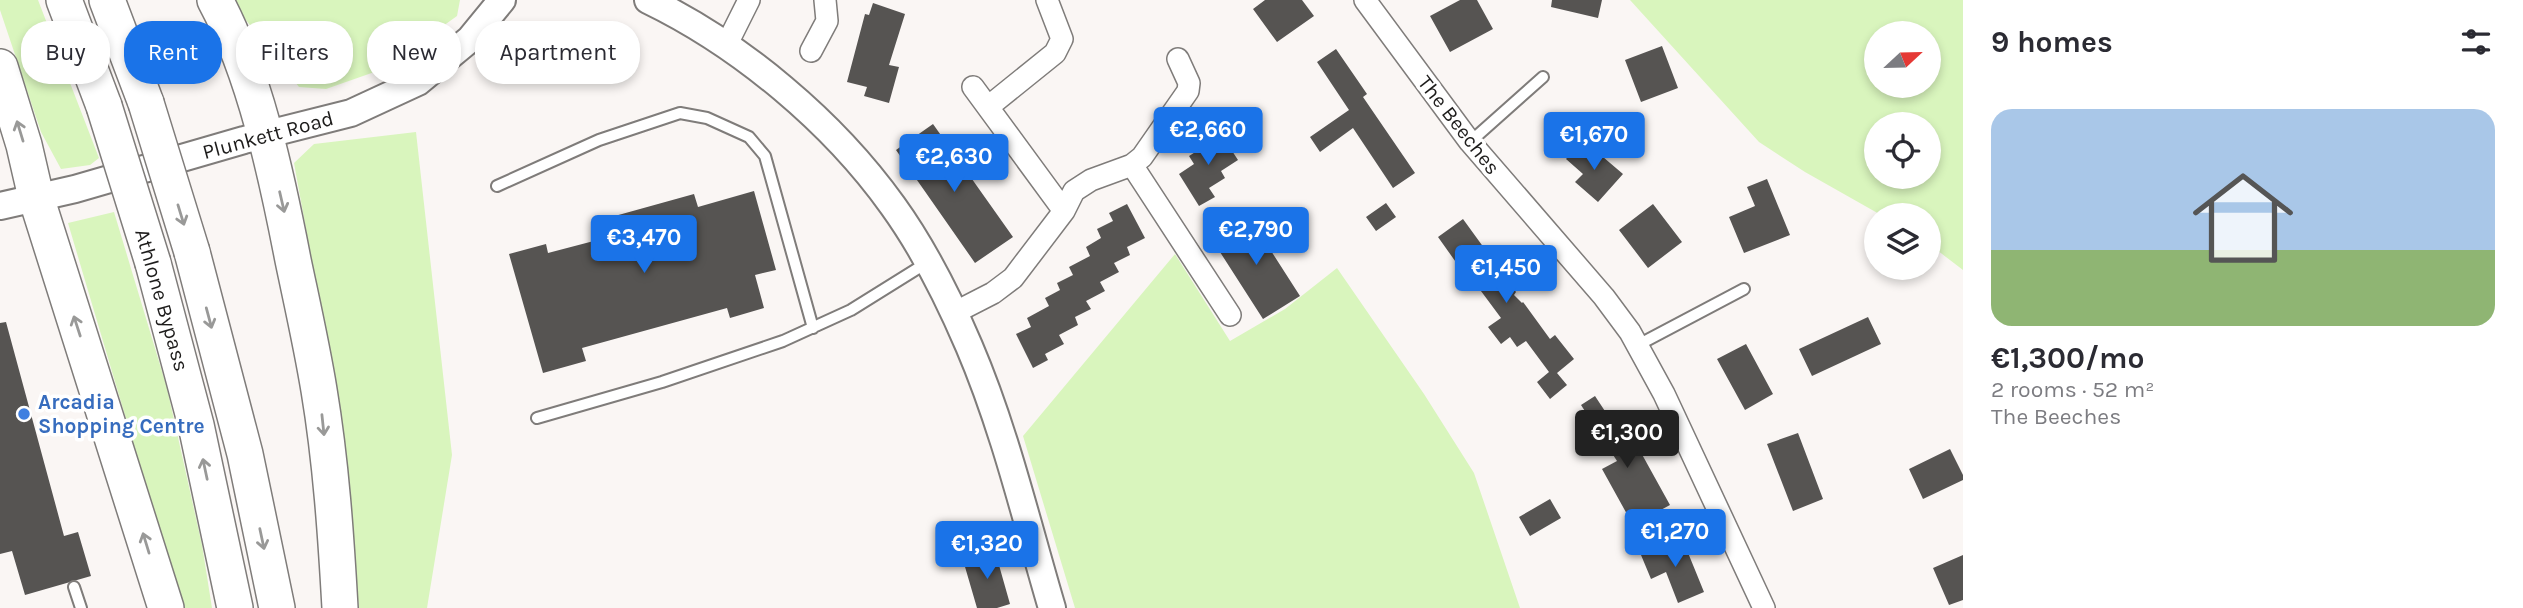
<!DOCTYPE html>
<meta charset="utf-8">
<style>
body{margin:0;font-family:Karla,sans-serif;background:#f7f7f7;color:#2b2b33;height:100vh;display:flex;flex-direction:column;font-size:26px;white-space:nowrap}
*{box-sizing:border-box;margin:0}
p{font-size:23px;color:#7c7c81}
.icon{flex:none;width:38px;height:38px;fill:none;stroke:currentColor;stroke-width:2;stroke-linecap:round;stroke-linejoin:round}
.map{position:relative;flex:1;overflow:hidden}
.drawer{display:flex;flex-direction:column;background:#fff;width:560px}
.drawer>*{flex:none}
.hud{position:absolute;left:21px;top:21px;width:665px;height:63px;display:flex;gap:14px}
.needle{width:46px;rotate:68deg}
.fabs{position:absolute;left:1864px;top:21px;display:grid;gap:14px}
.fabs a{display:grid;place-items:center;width:77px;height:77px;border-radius:50%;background:#fff;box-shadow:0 4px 10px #0003;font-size:35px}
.price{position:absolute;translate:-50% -60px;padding:0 16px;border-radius:7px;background:#1a73e8;color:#fff;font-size:23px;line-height:46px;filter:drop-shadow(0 2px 4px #0008)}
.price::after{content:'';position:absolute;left:50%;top:42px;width:21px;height:16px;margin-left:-10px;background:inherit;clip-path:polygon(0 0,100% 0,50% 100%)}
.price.current{background:#222;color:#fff}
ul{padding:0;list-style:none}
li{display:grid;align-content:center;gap:14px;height:371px;padding:0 28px}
li span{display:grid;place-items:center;height:217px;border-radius:21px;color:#555}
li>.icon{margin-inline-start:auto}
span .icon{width:126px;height:126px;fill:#fffc;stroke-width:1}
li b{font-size:30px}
h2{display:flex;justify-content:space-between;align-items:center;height:84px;padding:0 28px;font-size:30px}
.chip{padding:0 24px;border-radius:28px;background:#fff;box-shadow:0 4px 10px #0003;font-size:24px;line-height:63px}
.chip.current{background:#1a73e8;color:#fff}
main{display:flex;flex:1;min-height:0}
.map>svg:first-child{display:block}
.green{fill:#d9f5bd;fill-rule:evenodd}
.building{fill:#565452}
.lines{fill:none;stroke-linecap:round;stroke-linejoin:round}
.service-casing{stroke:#7f7c7a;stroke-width:14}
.minor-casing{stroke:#7f7c7a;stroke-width:24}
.tertiary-casing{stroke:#7f7c7a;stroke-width:30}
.trunk-casing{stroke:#7f7c7a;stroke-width:38}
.service{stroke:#fff;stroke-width:10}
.minor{stroke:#fff;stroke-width:21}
.tertiary{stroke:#fff;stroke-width:26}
.trunk{stroke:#fff;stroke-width:35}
.trunk-bridge-casing{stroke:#7f7c7a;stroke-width:38;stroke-linecap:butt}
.trunk-bridge{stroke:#fff;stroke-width:35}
.oneway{stroke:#999998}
.shop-dot{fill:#3f7fe0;stroke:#fff;stroke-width:2.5}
.labels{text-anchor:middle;stroke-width:7;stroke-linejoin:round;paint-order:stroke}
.street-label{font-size:21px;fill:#1d1c1b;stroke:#fff}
.shop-label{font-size:21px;font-weight:bold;fill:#366cbe;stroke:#fff;text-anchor:start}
</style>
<main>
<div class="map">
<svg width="1963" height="608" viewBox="0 0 1963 608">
<rect width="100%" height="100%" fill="#faf6f4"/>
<path class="green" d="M0 0H38L99 158 90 165 61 169 41 132 0 10Z
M230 0H460L457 16 383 69 326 89 299 87Z
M1630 0H1963V270L1929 244 1928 215H1881L1805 172 1759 142ZM1876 33H1928V86H1876ZM1876 124H1928V177H1876Z
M416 132 452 455 427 608H359L334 383 294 163 314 144Z
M114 212 167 388 202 545 212 608H182L68 223Z
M1175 254 1230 341 1285 309 1337 268 1424 394 1474 473 1520 608H1075L1023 436Z"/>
<path class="building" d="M1265 0H1302L1314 16 1277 42 1253 9Z
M1460 0H1477L1493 29 1450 52 1430 16Z
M1552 0H1602L1598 18 1551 7Z
M873 3 905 14 889 65 899 67 889 103 864 96 867 87 847 82 865 14 869 15Z
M1662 46 1678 88 1641 102 1625 60Z
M1336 49 1367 94 1363 97 1415 173 1393 188 1353 128 1320 152 1310 137 1349 110 1317 62Z
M933 124 1013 237 975 263 896 150Z
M1217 128 1238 160 1221 171 1225 178 1209 188 1215 197 1199 206 1179 174 1194 164 1189 156 1205 146 1200 139Z
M1581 143 1600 160 1603 157 1623 174 1598 202 1575 182 1583 174 1566 159Z
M1767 179 1790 235 1744 253 1729 217 1755 206 1747 187Z
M754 191 776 270 755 275 764 308 730 318 727 308 582 348 586 361 543 373 509 254 546 244 548 253 609 237 604 219 694 194 698 207Z
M1386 203 1396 217 1376 231 1366 217Z
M1127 204 1145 238 1127 247 1130 255 1114 263 1119 272 1100 282 1105 291 1086 301 1091 309 1075 317 1078 325 1059 335 1064 344 1045 354 1048 360 1033 368 1016 334 1031 327 1027 318 1049 306 1045 298 1060 290 1057 283 1073 275 1069 267 1090 256 1086 247 1101 238 1097 229 1113 221 1109 213Z
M1653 204 1682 242 1648 268 1619 230Z
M1248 215 1300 296 1263 319 1211 238Z
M1463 219 1516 292 1514 295 1522 303 1523 302 1550 339 1555 335 1574 359 1557 373 1567 385 1550 399 1537 382 1549 372 1526 341 1517 347 1510 337 1501 344 1488 327 1501 318 1478 287 1475 289 1438 237Z
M1868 317 1881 344 1812 376 1799 349Z
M6 322 64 536 78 532 91 576 25 595 12 551 0 554V323Z
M1746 344 1773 394 1745 410 1717 359Z
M1595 396 1632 452 1639 449 1670 505 1633 525 1602 469 1617 461 1581 405Z
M1798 433 1823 499 1793 511 1767 444Z
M1950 449 1963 475V480L1923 499 1909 469Z
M1550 499 1561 518 1530 536 1519 517Z
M1682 538 1704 592 1678 603 1666 572 1651 579 1641 555Z
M995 551 1010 604 997 608H977L963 560Z
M1963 555V600L1949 605 1933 568Z"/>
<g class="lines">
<g class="service-casing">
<path id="service" d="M1470 142 1543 77
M497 186 599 140 680 113 707 118 749 137 765 156 813 328
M1638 345 1744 289
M537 418 662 382 783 341 851 310 928 262
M74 587 81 608"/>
</g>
<g class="minor-casing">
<path id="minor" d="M1365 0 1470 142 1604 297 1630 332 1664 394 1764 608
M727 44 749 0
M811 51 827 21 825 0
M973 87 1064 211
M988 107 1055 53 1062 39 1047 0
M1132 165 1230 315
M954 313 993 293 1013 278 1064 211 1074 191 1091 180 1132 165 1142 157 1188 91 1189 83 1178 59"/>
</g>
<g class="tertiary-casing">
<path id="tertiary" d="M648 0C741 45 833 122 893 206 924 249 948 297 969 346 1005 430 1026 520 1052 608
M0 206 75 189 244 140 351 113 418 82 470 39 502 0"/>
</g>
<g class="trunk-casing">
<path id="trunk" d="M64 0 104 106
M107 0 146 103
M215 0C255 74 277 177 293 260 302 303 312 347 319 390 331 462 336 536 340 608
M0 67 24 145 36 197 166 608
M192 252 245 454 277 608
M153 263 196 425 235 608"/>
</g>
<use href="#service" class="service"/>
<use href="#minor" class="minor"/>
<use href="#tertiary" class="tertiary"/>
<use href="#trunk" class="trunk"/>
<g class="trunk-bridge-casing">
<path id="trunk-bridge" d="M146 103 192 252
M104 106 153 263"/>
</g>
<use href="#trunk-bridge" class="trunk-bridge"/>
</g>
<defs><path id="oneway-shaft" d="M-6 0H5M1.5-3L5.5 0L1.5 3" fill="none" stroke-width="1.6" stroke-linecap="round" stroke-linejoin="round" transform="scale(1.75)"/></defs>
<g class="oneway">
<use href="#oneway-shaft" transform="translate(20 131) rotate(-107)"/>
<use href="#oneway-shaft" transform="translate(282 202) rotate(77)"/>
<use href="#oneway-shaft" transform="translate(181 215) rotate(73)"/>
<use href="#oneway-shaft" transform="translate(209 318) rotate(75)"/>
<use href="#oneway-shaft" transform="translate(77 326) rotate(-108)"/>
<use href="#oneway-shaft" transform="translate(323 425) rotate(84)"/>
<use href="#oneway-shaft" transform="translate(205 469) rotate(-102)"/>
<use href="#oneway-shaft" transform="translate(262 539) rotate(78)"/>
<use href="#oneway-shaft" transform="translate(146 543) rotate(-107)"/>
</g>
<circle class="shop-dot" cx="24" cy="414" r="7"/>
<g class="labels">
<g class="street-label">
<text transform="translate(1459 125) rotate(52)" y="7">The Beeches</text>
<text transform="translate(268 135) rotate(-15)" y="7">Plunkett Road</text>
<text transform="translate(162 300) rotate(74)" y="7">Athlone Bypass</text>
</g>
<g class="shop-label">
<text x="38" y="409">Arcadia<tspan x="38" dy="24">Shopping Centre</tspan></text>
</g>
</g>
</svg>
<div class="fabs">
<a><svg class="needle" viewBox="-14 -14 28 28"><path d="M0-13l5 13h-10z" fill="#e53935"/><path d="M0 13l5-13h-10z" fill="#7c7c81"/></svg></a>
<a><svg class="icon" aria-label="locate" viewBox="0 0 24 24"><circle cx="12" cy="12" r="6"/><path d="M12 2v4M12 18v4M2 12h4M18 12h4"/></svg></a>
<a><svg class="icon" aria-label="layers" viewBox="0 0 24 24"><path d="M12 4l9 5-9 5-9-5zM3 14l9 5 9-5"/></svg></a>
</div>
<b class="price" style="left:1208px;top:167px">€2,660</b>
<b class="price" style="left:1594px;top:172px">€1,670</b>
<b class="price" style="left:954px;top:194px">€2,630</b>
<b class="price" style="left:1256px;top:267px">€2,790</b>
<b class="price" style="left:644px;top:275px">€3,470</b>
<b class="price" style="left:1506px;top:305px">€1,450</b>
<b class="price current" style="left:1627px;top:470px">€1,300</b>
<b class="price" style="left:1675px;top:569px">€1,270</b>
<b class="price" style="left:987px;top:581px">€1,320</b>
<div class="hud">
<a class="chip">Buy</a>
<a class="chip current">Rent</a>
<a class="chip">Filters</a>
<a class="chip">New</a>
<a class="chip">Apartment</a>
</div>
</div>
<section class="drawer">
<h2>9 homes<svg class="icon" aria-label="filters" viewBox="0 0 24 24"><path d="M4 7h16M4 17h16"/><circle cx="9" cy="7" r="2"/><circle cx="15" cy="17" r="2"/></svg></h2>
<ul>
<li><span style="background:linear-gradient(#a9c7e8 65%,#8fb573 0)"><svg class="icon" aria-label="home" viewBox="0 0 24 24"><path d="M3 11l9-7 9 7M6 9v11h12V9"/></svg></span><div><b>€1,300/mo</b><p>2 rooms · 52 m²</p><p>The Beeches</p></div></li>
</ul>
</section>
</main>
